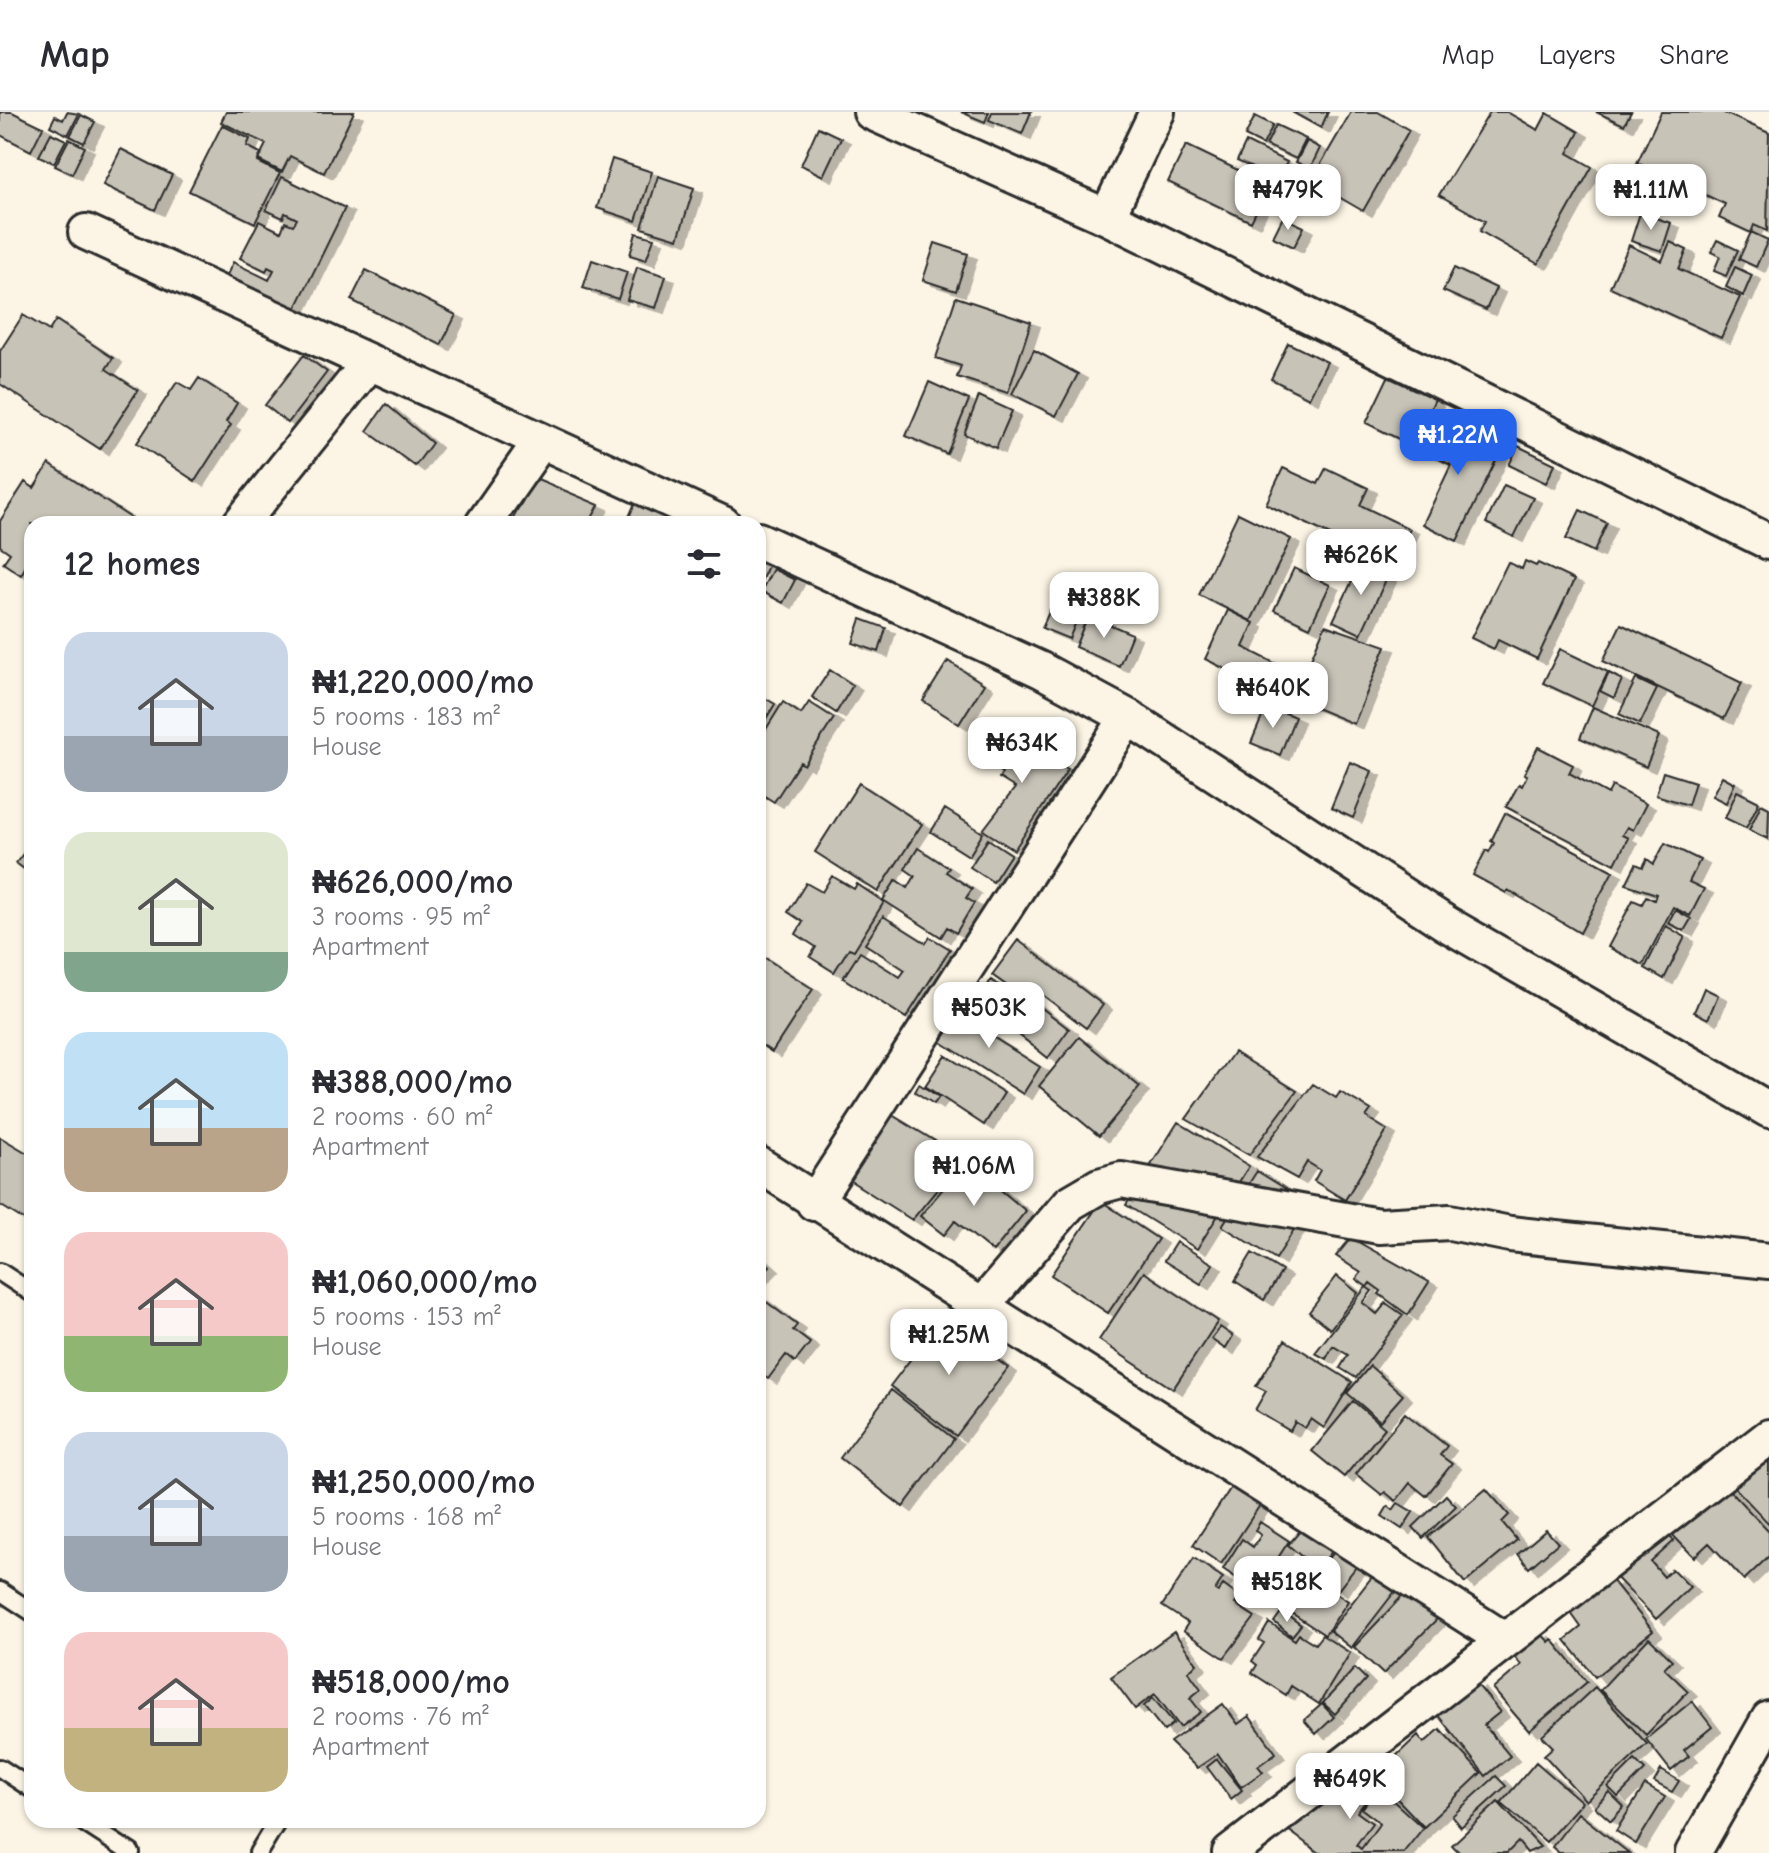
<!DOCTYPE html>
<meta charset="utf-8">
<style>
body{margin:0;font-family:"Comic Neue",sans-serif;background:#f2f2f3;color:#2b2b33;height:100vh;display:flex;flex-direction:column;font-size:30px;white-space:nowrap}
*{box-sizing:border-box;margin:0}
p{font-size:26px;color:#7c7c81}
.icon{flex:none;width:44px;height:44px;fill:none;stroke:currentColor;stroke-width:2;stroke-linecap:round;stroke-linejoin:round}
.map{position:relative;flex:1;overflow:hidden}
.panel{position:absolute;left:24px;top:404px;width:742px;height:1312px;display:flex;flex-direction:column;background:#fff;border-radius:24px;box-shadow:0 2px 6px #0004}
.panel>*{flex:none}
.price{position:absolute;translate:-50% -68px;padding:0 18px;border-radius:16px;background:#fff;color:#222;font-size:26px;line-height:52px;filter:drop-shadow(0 2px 4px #0008)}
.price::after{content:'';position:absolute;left:50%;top:48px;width:24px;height:18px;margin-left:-12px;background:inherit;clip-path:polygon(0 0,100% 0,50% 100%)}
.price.on{background:#2563eb;color:#fff}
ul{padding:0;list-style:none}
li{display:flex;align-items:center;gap:24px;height:200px;padding:0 40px}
li span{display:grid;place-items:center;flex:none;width:224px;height:160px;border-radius:24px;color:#555}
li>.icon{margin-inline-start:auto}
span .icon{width:96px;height:96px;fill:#fffc;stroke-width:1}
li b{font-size:34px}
h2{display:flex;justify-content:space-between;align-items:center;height:96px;padding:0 40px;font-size:34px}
header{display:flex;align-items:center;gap:48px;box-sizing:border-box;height:112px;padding:0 40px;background:#fff;border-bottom:2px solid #e1e1e2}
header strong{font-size:38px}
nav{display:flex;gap:44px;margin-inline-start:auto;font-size:28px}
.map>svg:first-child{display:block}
.building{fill:#c8c3b7;stroke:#2b2b2b;stroke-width:2;filter:url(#shadow)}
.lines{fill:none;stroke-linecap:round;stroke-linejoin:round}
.service-casing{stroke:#2b2b2b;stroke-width:22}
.minor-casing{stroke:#2b2b2b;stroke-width:40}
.service{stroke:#fcf5e5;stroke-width:16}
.minor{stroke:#fcf5e5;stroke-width:34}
</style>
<header>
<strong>Map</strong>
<nav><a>Map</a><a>Layers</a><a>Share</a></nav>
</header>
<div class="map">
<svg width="1769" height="1741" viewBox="0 0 1769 1741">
<defs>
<filter id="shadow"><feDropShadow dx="9" dy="5" stdDeviation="0" flood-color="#0004"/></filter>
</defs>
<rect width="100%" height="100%" fill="#fcf5e5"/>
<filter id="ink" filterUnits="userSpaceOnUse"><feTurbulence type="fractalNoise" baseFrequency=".0125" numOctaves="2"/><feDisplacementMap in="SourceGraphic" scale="16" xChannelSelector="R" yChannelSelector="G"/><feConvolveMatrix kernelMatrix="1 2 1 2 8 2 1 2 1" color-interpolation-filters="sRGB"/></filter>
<g filter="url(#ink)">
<path class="building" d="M0 0H12L43 15 31 39 0 23Z
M67 0 79 2 68 23 50 14 55 4 63 8Z
M226 0H354L324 61 290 44 282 60 258 48 266 32 221 10Z
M961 0H989L985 10Z
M992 0H1031L1022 22 989 8Z
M1292 0H1328L1321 16Z
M1351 0H1378L1409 18 1363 99 1311 69Z
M1490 0H1507L1538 18 1547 1 1579 20 1568 41 1592 55 1538 152 1480 119 1485 109 1439 83Z
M1596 0H1631L1624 13Z
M1661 0H1722L1769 21 1767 119 1754 113 1751 121 1719 106 1725 92 1637 51Z
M81 3 95 10 84 31 70 24Z
M1255 4 1273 13 1263 33 1245 24Z
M222 13 250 27 247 34 262 42 258 50 280 61 255 111 189 79Z
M1276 13 1306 27 1296 47 1266 33Z
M818 15 841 26 823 64 801 53Z
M51 21 66 28 54 51 39 44Z
M69 27 85 35 72 62 55 54Z
M1307 29 1320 36 1310 57 1296 50Z
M1246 30 1287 50 1278 68 1237 49Z
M1186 33 1269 73 1251 110 1168 70Z
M121 37 172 63 155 98 103 73Z
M612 47 652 60 636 109 597 96Z
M658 64 694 76 678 127 642 116Z
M282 65 345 96 294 200 226 165 233 150 269 168 274 158 268 155 266 159 240 146 259 109 281 120 285 110 293 113 297 107 285 101 283 106 266 98Z
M1643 65 1658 72 1646 97 1631 90Z
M1640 101 1671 111 1662 139 1631 129Z
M1283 105 1304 115 1294 135 1273 125Z
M1751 120 1768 128 1756 155 1739 147Z
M636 121 654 126 646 148 630 143Z
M1717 128 1738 138 1726 164 1714 159 1720 144 1711 140Z
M1670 130 1687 138 1679 157 1740 185 1721 226 1610 175 1629 133 1662 149Z
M935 131 968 142 956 179 923 168Z
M592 148 627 160 618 187 583 176Z
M637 155 666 164 656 196 627 188Z
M1735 155 1752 163 1743 184 1726 175Z
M1454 156 1496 176 1486 198 1443 179Z
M366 158 456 203 441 233 351 188Z
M956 185 1031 210 1008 281 957 265 961 254 936 246Z
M23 203 49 219 56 208 113 246 106 257 138 278 100 337 0 272V239Z
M1288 231 1327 250 1309 286 1271 267Z
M1034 238 1078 262 1056 304 1012 282Z
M304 243 327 260 288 311 265 293Z
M1388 265 1435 287 1413 334 1366 311Z
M199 266 237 291 226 310 231 313 195 369 137 331 177 270 191 278Z
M929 270 969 288 947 342 906 324Z
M979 284 1012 299 996 336 964 322Z
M386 292 432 331 415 354 367 319Z
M1439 308 1501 338 1457 429 1423 412 1451 353 1423 339Z
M1518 334 1555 352 1546 371 1509 353Z
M49 352 134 408 131 412H32V455L27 452 21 463 3 451 10 441 0 434V409L25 370 34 376Z
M1283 356 1318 372 1326 356 1368 376 1360 393 1410 417 1392 453 1266 392Z
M535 366 599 393 589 412H510Z
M1504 373 1533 386 1514 425 1486 411Z
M635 391 671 407 669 412H626Z
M1580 398 1607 411 1594 440 1566 427Z
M1238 401 1291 427 1251 509 1199 483Z
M1362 448 1389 461 1361 522 1333 509Z
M1525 449 1536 454 1538 451 1574 468 1537 547 1498 528 1494 537 1471 526 1508 450 1522 457Z
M758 450 768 454 758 476Z
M1294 456 1330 473 1310 515 1274 498Z
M773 457 795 468 783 491 761 479Z
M1054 488 1080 500 1069 527 1042 516Z
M1228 498 1254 511 1243 535 1284 556 1272 580 1205 547Z
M1088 503 1132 522 1119 554 1075 535Z
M861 507 886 516 879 540 853 531Z
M1621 512 1742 571 1724 607 1603 549Z
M1325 513 1386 534 1354 612 1294 587Z
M1560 537 1608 560 1592 594 1543 571Z
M948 549 984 572 959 612 923 589Z
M830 558 853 573 836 601 812 585Z
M1609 561 1622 568 1614 586 1600 579Z
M1636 567 1657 577 1640 612 1619 602Z
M758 582 775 592 758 620Z
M783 590 801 602 809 590 834 606 804 653 800 650 774 690 758 680V630Z
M1267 593 1295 605 1280 643 1251 631Z
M1593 595 1659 624 1646 655 1580 626Z
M997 620 1020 634 1029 620 1056 638 1051 647 1068 657 1014 738 983 718 1015 676 999 666 1002 661 990 653 994 647 984 641Z
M1538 635 1573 653 1569 661 1608 682 1612 674 1646 692 1633 718 1627 715 1622 723 1628 726 1615 752 1506 695 1519 672 1522 674 1527 663 1524 662Z
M1350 650 1372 659 1353 706 1331 696Z
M1663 660 1695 670 1688 693 1656 683Z
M1722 664 1735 671 1726 691 1712 684Z
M859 671 922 712 878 780 815 740Z
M1737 679 1759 690 1746 716 1725 706Z
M1761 692 1769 696 1768 727 1749 718Z
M945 697 983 721 969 744 931 720Z
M1505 701 1613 759 1580 821 1508 778 1506 781 1473 763 1486 738 1489 740 1494 731 1491 729Z
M988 727 1011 742 993 770 970 755Z
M32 730V763L16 751Z
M1665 731 1700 748 1689 770 1704 777 1690 804 1673 795 1643 853 1608 835 1633 788 1642 792 1646 784 1654 788 1656 782 1626 772 1636 752 1643 755 1647 747 1654 752Z
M918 736 949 756 946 760 972 777 966 786 974 791 956 821 947 815 941 825 883 788 896 768 908 776 915 764 905 757Z
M832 764 854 777 857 772 884 790 854 838 849 836 834 860 810 845 816 835 796 822 803 810 788 800 806 771 822 780Z
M1675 798 1691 807 1684 819 1668 811Z
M883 804 926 831 930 825 950 837 906 906 843 866 860 840 900 865 905 858 865 832Z
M1666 814 1685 825 1664 867 1645 856Z
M1018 828 1103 893 1086 916 1028 872 1020 883 992 863Z
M759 842 813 877 772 940 758 931Z
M991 868 1018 886 1001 912 974 895Z
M1704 876 1718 883 1708 907 1694 900Z
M1025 883 1069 917 1048 946 1004 911Z
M966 892 992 909 985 920 1040 955 1023 982 941 930Z
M1079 925 1140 975 1099 1024 1039 974Z
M1234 940 1297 979 1249 1043 1186 1007Z
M945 943 1004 981 984 1013 925 974Z
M919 972 939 985 934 992 915 980Z
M1313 972 1336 986 1340 980 1371 998 1366 1005 1387 1018 1345 1088 1314 1069 1320 1058 1307 1050 1297 1067 1257 1045Z
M887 1000 963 1046 912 1108 846 1066Z
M1178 1010 1249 1054 1197 1137 1126 1093Z
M0 1025 32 1044V1113L0 1093Z
M966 1049 1026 1099 993 1140 955 1109 944 1123 920 1104Z
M1257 1059 1310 1092 1276 1147 1222 1114Z
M1101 1089 1158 1127 1108 1201 1051 1163Z
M1351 1126 1429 1170 1408 1203 1379 1182 1381 1179 1370 1171 1367 1175 1356 1167 1361 1161 1336 1144Z
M1176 1130 1213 1152 1201 1172 1164 1149Z
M1252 1141 1282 1159 1264 1188 1235 1169Z
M758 1143 770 1154 758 1166Z
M1144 1160 1218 1209 1173 1277 1099 1228Z
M1337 1164 1358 1181 1330 1217 1309 1200Z
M1366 1175 1372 1179 1363 1191 1377 1202 1386 1191 1403 1203 1356 1266 1340 1256 1348 1243 1333 1234 1326 1247 1315 1241Z
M760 1185 797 1213 793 1218 810 1231 795 1250 786 1243 768 1267 758 1260Z
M942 1206 1008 1256 956 1324 890 1274Z
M1220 1215 1233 1224 1225 1237 1211 1227Z
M1285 1228 1352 1270 1324 1316 1311 1307 1305 1316 1295 1310 1290 1319 1255 1298 1266 1279 1256 1274Z
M1370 1254 1403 1283 1380 1309 1347 1281Z
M891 1278 954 1327 903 1395 840 1346Z
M1353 1289 1385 1316 1344 1365 1312 1339Z
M1405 1301 1447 1334 1440 1343 1452 1352 1426 1384 1410 1371 1396 1389 1385 1380 1382 1383 1356 1362Z
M1769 1315V1412L1721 1361Z
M1714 1362 1769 1420V1444L1744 1468 1709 1431 1694 1445 1662 1412Z
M1234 1371 1262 1390 1221 1452 1193 1433Z
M1486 1377 1509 1403 1502 1410 1517 1428 1465 1471 1428 1425Z
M1446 1383 1456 1394 1423 1426 1413 1415Z
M1398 1391 1413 1400 1402 1417 1382 1404 1388 1394 1393 1398Z
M1313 1404 1341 1428 1317 1458 1288 1433Z
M1260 1410 1289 1429 1256 1479 1223 1457 1242 1427 1253 1435 1261 1423 1255 1419Z
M1660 1415 1674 1429 1651 1450 1664 1465 1672 1457 1690 1475 1656 1507 1612 1461Z
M1546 1418 1558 1431 1529 1456 1518 1442Z
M1335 1439 1356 1455 1338 1478 1317 1462Z
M1194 1446 1223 1466 1215 1478 1218 1480 1223 1473 1240 1485 1235 1492 1255 1505 1224 1546 1183 1519 1188 1511 1162 1494Z
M1284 1446 1293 1453 1284 1467 1319 1490 1328 1476 1348 1489 1325 1523 1261 1481Z
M1375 1461 1396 1478 1351 1536 1330 1519Z
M1612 1468 1653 1519 1595 1565 1565 1528 1581 1515 1571 1501Z
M1408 1478 1437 1507 1383 1562 1354 1535Z
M1282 1499 1301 1513 1292 1524 1274 1510Z
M1269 1511 1295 1528 1299 1522 1315 1532 1322 1523 1350 1541 1319 1592 1291 1574 1286 1583 1252 1561 1257 1553 1252 1549 1264 1531 1259 1528Z
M1174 1520 1197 1552 1188 1559 1201 1577 1190 1586 1201 1600 1180 1615 1155 1582 1135 1597 1111 1565Z
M1540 1520 1549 1530 1552 1527 1587 1570 1529 1619 1493 1577 1521 1553 1513 1543Z
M1649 1526 1672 1548 1664 1556 1688 1579 1646 1623 1600 1578Z
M1355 1556 1366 1567 1335 1602 1323 1591Z
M1476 1571 1500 1600 1484 1613 1510 1644 1486 1664 1437 1602Z
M1595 1575 1647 1632 1586 1689 1544 1643 1553 1635 1542 1624Z
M1153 1586 1174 1611 1164 1619 1144 1594Z
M1692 1589 1712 1615 1684 1638 1689 1644 1671 1659 1646 1627Z
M1223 1592 1238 1612 1249 1604 1276 1641 1258 1654 1263 1660 1241 1675 1218 1642 1197 1656 1170 1630Z
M1322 1592 1334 1605 1316 1622 1304 1608Z
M1440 1617 1481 1661 1424 1715 1382 1671 1400 1654 1393 1647 1418 1623 1424 1631Z
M1217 1647 1242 1678 1231 1687 1207 1655Z
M1635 1648 1645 1658 1618 1685 1608 1675Z
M1536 1650 1582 1690 1546 1730 1501 1691Z
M1661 1658 1679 1669 1672 1680 1654 1670Z
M1324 1659 1365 1690 1357 1700 1372 1711 1356 1733 1361 1737 1380 1711 1362 1697 1378 1675 1423 1716 1403 1741H1319L1283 1714Z
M1496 1664 1506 1674 1461 1715 1452 1704Z
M1645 1673 1665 1685 1636 1732 1616 1719Z
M1609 1680 1624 1695 1611 1709 1595 1695Z
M1498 1690 1540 1735 1527 1741 1518 1730 1507 1741H1460L1452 1733Z
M1578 1701 1629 1741H1559L1552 1735Z"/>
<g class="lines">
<g class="service-casing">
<path id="service" d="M0 1160 32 1181
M0 1479 32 1500
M0 1656 32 1677
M80 1708 131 1741
M258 1741 278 1708"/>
</g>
<g class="minor-casing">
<path id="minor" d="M871 0 1107 105 1769 430
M1107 105 1157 0
M86 120 723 412
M240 412 370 250
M483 412 541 329
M758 428 1041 558 1128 605 1447 812 1769 998
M758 1052 1505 1528
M814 1091 1128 605
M980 1196 1070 1091 1099 1074 1121 1068 1379 1114 1450 1110 1510 1122 1769 1149
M1230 1741 1769 1325
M1693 1741 1769 1607"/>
</g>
<use href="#service" class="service"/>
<use href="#minor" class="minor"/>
</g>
</g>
</svg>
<b class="price" style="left:1288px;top:120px">₦479K</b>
<b class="price" style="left:1651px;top:120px">₦1.11M</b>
<b class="price on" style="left:1458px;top:365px">₦1.22M</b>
<b class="price" style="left:1361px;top:485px">₦626K</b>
<b class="price" style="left:1104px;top:528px">₦388K</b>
<b class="price" style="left:1273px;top:618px">₦640K</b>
<b class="price" style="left:1022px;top:673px">₦634K</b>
<b class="price" style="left:989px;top:938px">₦503K</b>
<b class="price" style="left:974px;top:1096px">₦1.06M</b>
<b class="price" style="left:949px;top:1265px">₦1.25M</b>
<b class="price" style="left:1287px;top:1512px">₦518K</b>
<b class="price" style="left:1350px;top:1709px">₦649K</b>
<section class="panel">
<h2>12 homes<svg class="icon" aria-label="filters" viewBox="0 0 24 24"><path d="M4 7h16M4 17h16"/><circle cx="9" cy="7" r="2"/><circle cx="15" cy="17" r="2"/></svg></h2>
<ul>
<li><span style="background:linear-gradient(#c9d6e8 65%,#9aa5b1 0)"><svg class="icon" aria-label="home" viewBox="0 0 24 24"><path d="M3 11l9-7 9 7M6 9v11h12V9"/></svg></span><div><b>₦1,220,000/mo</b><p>5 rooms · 183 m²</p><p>House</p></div></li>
<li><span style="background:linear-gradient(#dfe7d0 75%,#7fa58c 0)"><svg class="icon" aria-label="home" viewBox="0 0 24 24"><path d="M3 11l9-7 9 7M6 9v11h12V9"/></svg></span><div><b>₦626,000/mo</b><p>3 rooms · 95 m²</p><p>Apartment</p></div></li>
<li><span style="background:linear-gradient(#bfe0f5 60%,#b9a48a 0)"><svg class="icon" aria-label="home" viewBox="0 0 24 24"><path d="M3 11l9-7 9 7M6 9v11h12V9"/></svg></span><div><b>₦388,000/mo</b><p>2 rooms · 60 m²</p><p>Apartment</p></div></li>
<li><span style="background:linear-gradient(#f6c9c9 65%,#8fb573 0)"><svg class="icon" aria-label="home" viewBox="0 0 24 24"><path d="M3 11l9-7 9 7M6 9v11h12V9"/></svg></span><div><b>₦1,060,000/mo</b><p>5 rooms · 153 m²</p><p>House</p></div></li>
<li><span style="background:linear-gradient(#c9d6e8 65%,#9aa5b1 0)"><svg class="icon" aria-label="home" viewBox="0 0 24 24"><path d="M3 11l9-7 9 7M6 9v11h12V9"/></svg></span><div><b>₦1,250,000/mo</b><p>5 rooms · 168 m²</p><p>House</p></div></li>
<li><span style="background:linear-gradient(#f6c9c9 60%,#c2b280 0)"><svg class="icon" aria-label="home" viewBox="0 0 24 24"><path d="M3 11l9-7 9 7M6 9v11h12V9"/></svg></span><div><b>₦518,000/mo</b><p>2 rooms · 76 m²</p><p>Apartment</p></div></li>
</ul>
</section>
</div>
